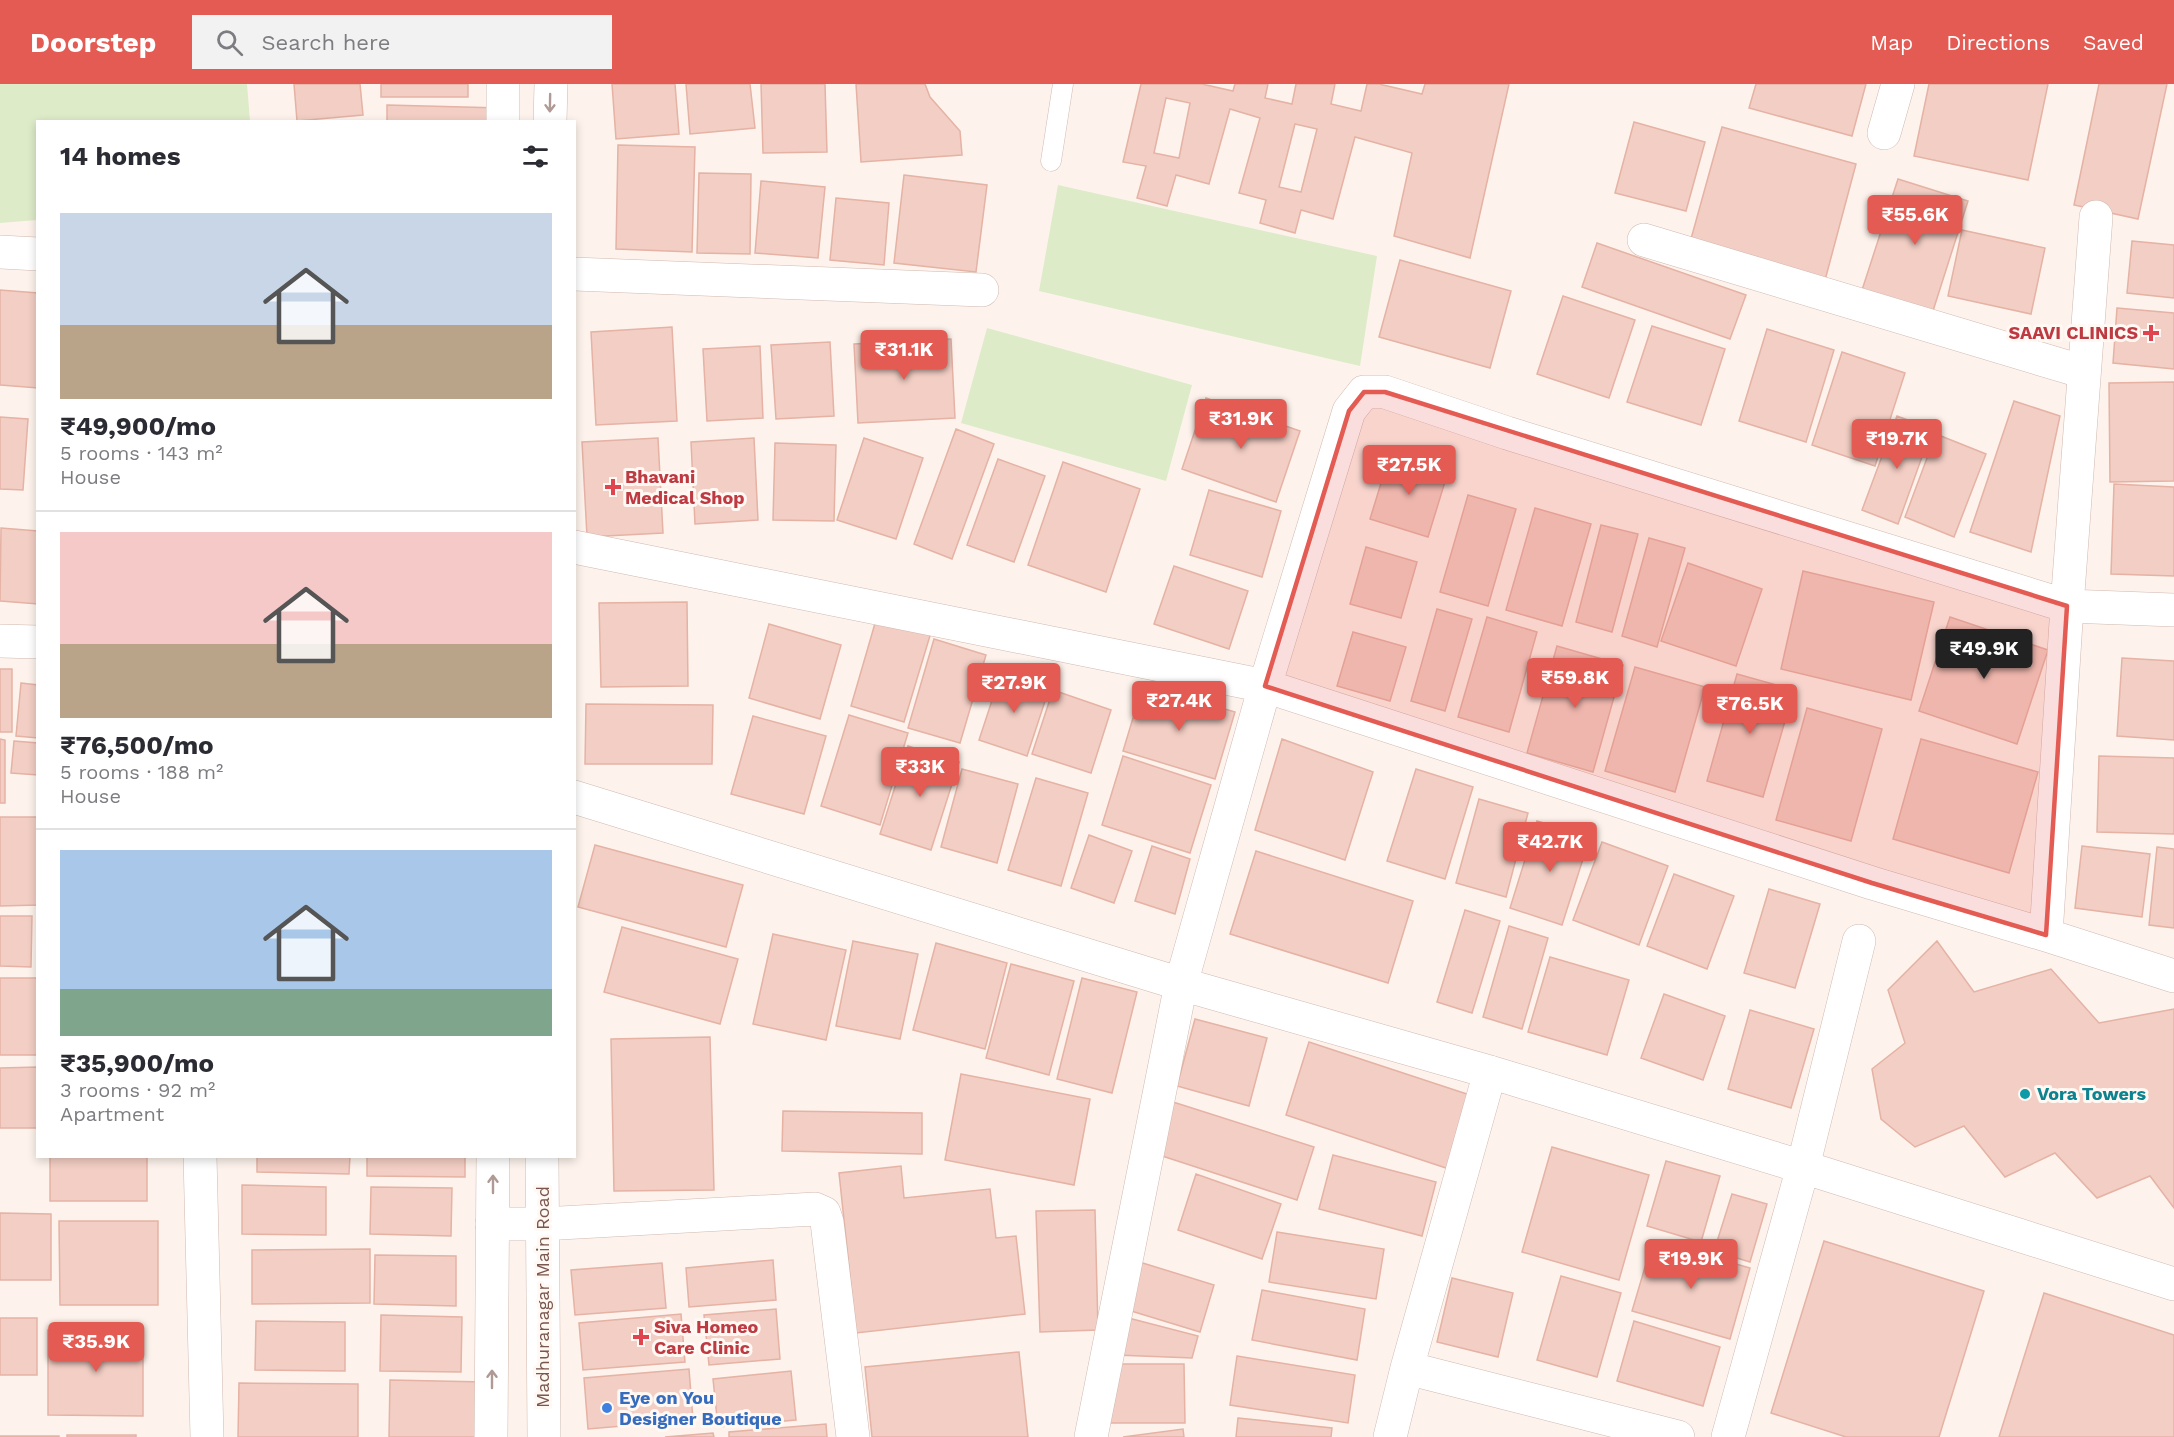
<!DOCTYPE html>
<meta charset="utf-8">
<style>
body{margin:0;font-family:"Work Sans",sans-serif;background:#f2f2f3;color:#2b2b33;height:100vh;display:flex;flex-direction:column;font-size:22px;white-space:nowrap}
*{box-sizing:border-box;margin:0}
p{font-size:20px;color:#7c7c81}
.icon{flex:none;width:33px;height:33px;fill:none;stroke:currentColor;stroke-width:2;stroke-linecap:round;stroke-linejoin:round}
.map{position:relative;flex:1;overflow:hidden}
.details{position:absolute;left:36px;top:36px;width:540px;height:1038px;display:flex;flex-direction:column;background:#fff;border-radius:0px;box-shadow:0 3px 9px #0003}
.details>*{flex:none}
.price{position:absolute;translate:-50% -51px;padding:0 14px;border-radius:6px;background:#e45b53;color:#fff;font-size:20px;line-height:39px;filter:drop-shadow(0 2px 3px #0008)}
.price::after{content:'';position:absolute;left:50%;top:36px;width:18px;height:14px;margin-left:-9px;background:inherit;clip-path:polygon(0 0,100% 0,50% 100%)}
.price.current{background:#222;color:#fff}
ul{padding:0;list-style:none}
li{display:grid;align-content:center;gap:12px;height:318px;padding:0 24px}
li+li{border-top:2px solid #e1e1e2}
li span{display:grid;place-items:center;height:186px;border-radius:0px;color:#555}
li>.icon{margin-inline-start:auto}
span .icon{width:108px;height:108px;fill:#fffc;stroke-width:1}
li b{font-size:26px}
h2{display:flex;justify-content:space-between;align-items:center;height:72px;padding:0 24px;font-size:26px}
header{display:flex;align-items:center;gap:36px;box-sizing:border-box;height:84px;padding:0 30px;background:#e45b53;color:#fff}
header strong{font-size:28px}
nav{display:flex;gap:33px;margin-inline-start:auto;font-size:21px}
.search{width:420px;height:54px;background:#f2f2f3;display:flex;align-items:center;gap:15px;box-sizing:border-box;padding:0 21px;border-radius:0px;color:#7c7c81;font-size:22px}
.map>svg:first-child{display:block}
.green{fill:#ddebc9}
.building{fill:#f2cec4;stroke:#e5b2a4;stroke-width:1.5;fill-rule:evenodd}
.lines{fill:none;stroke-linecap:round;stroke-linejoin:round}
.service-casing{stroke:#d0b9b0;stroke-width:21}
.minor-casing{stroke:#d0b9b0;stroke-width:34}
.tertiary-casing{stroke:#d0b9b0;stroke-width:34}
.service{stroke:#fff;stroke-width:20}
.minor{stroke:#fff;stroke-width:33}
.tertiary{stroke:#fff;stroke-width:33}
.oneway{stroke:#af9a95}
.marked{fill:#e45b53;fill-opacity:0.2;stroke:#e45b53;stroke-width:4.5;stroke-linejoin:round}
.health-dot{fill:#e0444e;stroke:#fff8f3;stroke-width:2}
.culture-dot{fill:#0f9aa8;stroke:#fff8f3;stroke-width:2}
.shop-dot{fill:#3f7fe0;stroke:#fff8f3;stroke-width:2}
.labels{text-anchor:middle;stroke-width:6;stroke-linejoin:round;paint-order:stroke}
.health-label{font-size:18px;font-weight:bold;fill:#be3a42;stroke:#fff8f3;text-anchor:start}
.culture-label{font-size:18px;font-weight:bold;fill:#0d838f;stroke:#fff8f3;text-anchor:start}
.street-label{font-size:18px;fill:#79564e;stroke:#fff8f3}
.shop-label{font-size:18px;font-weight:bold;fill:#366cbe;stroke:#fff8f3;text-anchor:start}
</style>
<header>
<strong>Doorstep</strong>
<div class="search"><svg class="icon" aria-label="search" viewBox="0 0 24 24"><circle cx="10" cy="10" r="6"/><path d="M15 15l6 6"/></svg>Search here</div>
<nav><a>Map</a><a>Directions</a><a>Saved</a></nav>
</header>
<div class="map">
<svg width="2174" height="1353" viewBox="0 0 2174 1353">
<rect width="100%" height="100%" fill="#fdf3ec"/>
<path class="green" d="M0 0H247L250 37 38 38 37 136 0 139Z
M1058 101 1377 172 1360 282 1039 207Z
M987 244 1192 301 1166 397 961 339Z"/>
<path class="building" d="M294 0H360L363 31 297 37Z
M381 0H468V13H381Z
M612 0H675L679 50 616 55Z
M686 0H750L755 44 690 50Z
M761 0H825L827 68 763 69Z
M856 0H925L930 13 960 47 962 71 861 78Z
M1141 0H1202L1233 7 1235 0H1268L1265 14 1292 20 1296 0H1335L1331 20 1361 27 1367 0H1379L1422 10 1425 0H1509L1470 174 1394 152 1412 69 1355 53 1333 135 1301 126 1295 149 1260 139 1266 116 1239 109 1260 34 1230 25 1209 100 1176 91 1167 122 1137 114 1146 82 1123 78ZM1166 14 1190 19 1179 74 1154 69ZM1295 40 1317 45 1301 108 1279 103Z
M1756 0H1866L1852 52 1749 24Z
M1929 0H2048L2028 96 1914 72Z
M2099 0H2167L2138 135 2074 121Z
M387 21 501 24V38H387Z
M1634 38 1705 58 1686 127 1615 109Z
M1722 43 1856 80 1824 200 1689 162Z
M618 61 695 63 692 168 616 165Z
M699 89 751 90 750 170 697 169Z
M904 91 987 101 976 188 894 179Z
M1898 95 1968 117 1932 230 1862 206Z
M761 97 825 103 818 174 755 169Z
M836 114 889 119 884 181 830 176Z
M1962 146 2045 164 2031 230 1948 212Z
M2132 157 2174 161V214L2127 209Z
M1597 159 1746 211 1730 255 1582 203Z
M1400 176 1511 207 1490 284 1379 253Z
M0 206 38 209V304L0 301Z
M1563 212 1635 236 1609 314 1537 290Z
M2117 224 2174 229V285L2113 279Z
M1652 242 1725 265 1701 341 1627 318Z
M672 243 677 337 596 341 591 248Z
M1767 245 1834 266 1806 358 1739 337Z
M951 255 955 334 858 339 854 260Z
M830 258 834 332 776 335 771 261Z
M760 262 763 334 707 337 703 265Z
M1842 268 1905 289 1875 382 1812 361Z
M2174 298V397L2110 398 2109 299Z
M1206 314 1300 347 1276 418 1182 385Z
M2014 317 2060 332 2031 468 1970 448Z
M1897 332 1932 345 1898 440 1862 426Z
M0 333 28 335 23 406 0 405Z
M956 345 994 360 952 475 914 460Z
M1936 350 1986 370 1954 453 1905 433Z
M658 354 663 449 587 453 582 358Z
M754 354 758 436 695 440 691 358Z
M864 354 923 374 896 455 837 436Z
M775 359 836 361 834 437 773 436Z
M1390 370 1448 388 1428 453 1370 435Z
M998 375 1045 392 1014 478 967 461Z
M1063 378 1140 405 1106 508 1028 481Z
M2114 400 2174 403V492L2111 490Z
M1209 406 1281 427 1262 493 1190 471Z
M1468 411 1516 425 1488 522 1440 508Z
M1535 424 1591 440 1562 542 1506 526Z
M1601 441 1638 450 1612 548 1576 538Z
M1 444 38 447V520L0 517Z
M1649 454 1685 464 1657 563 1622 552Z
M1366 463 1417 478 1401 534 1350 520Z
M1688 479 1762 505 1736 582 1661 557Z
M1174 482 1248 507 1229 565 1154 540Z
M1803 487 1934 518 1911 616 1781 585Z
M687 518 688 602 601 603 599 519Z
M1437 525 1472 535 1445 627 1411 617Z
M878 529 932 545 904 638 851 622Z
M1487 533 1537 548 1509 648 1458 633Z
M1950 533 2048 566 2017 660 1919 627Z
M769 540 841 561 820 635 749 614Z
M1353 548 1406 563 1390 617 1337 602Z
M934 555 986 571 960 659 908 644Z
M1557 562 1623 581 1593 688 1527 669Z
M2122 574 2174 577V656L2117 652Z
M1635 583 1705 603 1675 708 1605 687Z
M0 585H12V648H0Z
M1001 589 1049 605 1027 672 979 656Z
M1737 590 1794 606 1763 713 1707 697Z
M21 599 38 601V654L16 652Z
M1143 601 1235 628 1215 695 1123 667Z
M1053 606 1111 626 1091 689 1032 670Z
M586 620 713 621 712 680H585Z
M1807 624 1882 645 1851 757 1776 736Z
M849 631 908 649 880 741 821 722Z
M753 632 826 652 804 730 731 710Z
M0 655 5 656V719H0Z
M1282 655 1373 688 1345 776 1255 746Z
M1921 655 2038 688 2009 789 1893 755Z
M14 657 38 659V691L11 689Z
M908 662 959 678 931 766 880 750Z
M1123 672 1211 701 1190 769 1102 741Z
M2099 672 2174 674V750L2097 748Z
M962 685 1018 700 997 779 941 763Z
M1416 685 1473 703 1445 795 1387 777Z
M1036 694 1088 709 1061 802 1008 786Z
M1479 715 1528 729 1506 813 1456 799Z
M0 733H38V821L0 822Z
M1537 737 1590 753 1562 841 1510 824Z
M1089 751 1132 767 1114 819 1071 804Z
M1602 758 1668 782 1639 861 1573 836Z
M595 761 743 801 726 863 578 823Z
M1152 762 1190 775 1175 830 1135 817Z
M2082 762 2150 770 2142 833 2075 824Z
M2157 763 2174 765V844L2149 841Z
M1256 767 1413 817 1388 899 1230 850Z
M1674 790 1734 812 1707 885 1647 862Z
M1769 805 1820 820 1795 904 1744 889Z
M1465 826 1500 837 1472 929 1437 918Z
M0 832H32L31 883 0 882Z
M1509 842 1548 854 1522 945 1483 933Z
M622 843 738 875 720 940 604 908Z
M773 850 846 866 826 956 753 940Z
M853 857 918 870 900 955 836 942Z
M1937 857 1974 908 2051 885 2099 939 2174 925V1124L2150 1092 2097 1114 2055 1069 2005 1093 1964 1042 1915 1063 1881 1035 1872 985 1905 959 1888 906Z
M936 859 1007 879 985 965 913 946Z
M1550 873 1629 896 1607 971 1528 948Z
M1011 880 1074 897 1049 991 986 974Z
M0 894H38V971H0Z
M1082 894 1137 908 1112 1009 1057 995Z
M1664 910 1725 932 1703 996 1641 974Z
M1750 926 1814 945 1791 1024 1728 1005Z
M1195 935 1267 954 1249 1022 1177 1002Z
M710 953 714 1106 614 1107 611 955Z
M1309 958 1479 1014 1455 1087 1286 1031Z
M38 983V1044H0V984Z
M961 990 1090 1015 1074 1101 945 1076Z
M1170 1017 1314 1063 1297 1116 1153 1069Z
M783 1027 922 1029V1070L782 1067Z
M1552 1063 1649 1091 1619 1196 1522 1168Z
M1333 1071 1436 1098 1422 1152 1319 1125Z
M50 1072H147V1117H50Z
M257 1072H350L349 1090 257 1088Z
M367 1072H465V1093L367 1092Z
M1666 1077 1720 1092 1701 1158 1647 1142Z
M901 1082 904 1114 990 1105 996 1154 1016 1152 1025 1230 856 1249 839 1089Z
M1196 1090 1281 1120 1262 1175 1178 1146Z
M242 1101 326 1103V1151L242 1150Z
M371 1103 452 1104 451 1152 370 1150Z
M1732 1110 1767 1120 1750 1178 1714 1167Z
M1095 1126 1098 1246 1040 1248 1036 1127Z
M0 1129 51 1130V1196H0Z
M59 1137H158V1221H60Z
M1277 1148 1384 1165 1376 1215 1269 1198Z
M1653 1156 1750 1184 1730 1255 1632 1227Z
M1824 1157 1984 1207 1939 1353H1846L1771 1329Z
M370 1165V1219L252 1220V1166Z
M375 1171 456 1172V1222L374 1220Z
M773 1176 776 1216 689 1223 686 1184Z
M1133 1176 1214 1201 1200 1248 1118 1223Z
M662 1179 666 1224 575 1231 571 1186Z
M1561 1192 1621 1209 1597 1293 1537 1276Z
M1452 1194 1513 1209 1498 1273 1437 1258Z
M1262 1206 1365 1225 1357 1276 1252 1256Z
M2044 1209 2174 1251V1353H1999Z
M776 1225 780 1275 709 1281 704 1231Z
M681 1230 685 1278 583 1286 579 1239Z
M381 1231 462 1233 461 1288 380 1287Z
M1117 1231 1198 1252 1192 1274 1116 1271Z
M0 1234H37V1291H0Z
M256 1237 345 1238V1287L255 1286Z
M1634 1237 1720 1263 1703 1322 1617 1297Z
M48 1246H143V1332L48 1331Z
M1019 1268 1028 1353H872L865 1283Z
M1237 1272 1355 1291 1348 1339 1230 1321Z
M1109 1280H1184L1185 1339H1108Z
M689 1285 693 1336 588 1345 584 1294Z
M791 1287 796 1336 718 1343 713 1295Z
M390 1296 485 1298 484 1353H389Z
M239 1299 358 1300V1353H238Z
M1238 1334 1332 1344 1331 1353H1236Z
M826 1340 827 1353H729V1348Z
M1183 1345 1184 1353H1123Z
M713 1349 714 1353H665Z
M67 1351H136V1353H67Z
M0 1352H59V1353H0Z"/>
<g class="lines">
<g class="service-casing">
<path id="service" d="M1051 77 1063 0"/>
</g>
<g class="minor-casing">
<path id="minor" d="M1884 49 1898 0
M1644 156 2084 288
M0 168 38 170
M574 190 982 206
M574 463 1265 602 1872 799 2046 851 2174 892
M0 557 38 558
M574 713 1181 900 1490 988 1803 1083 2174 1200
M2046 851 2067 522 2096 133
M200 1072 207 1353
M492 1140H542L815 1125 824 1129 827 1138 853 1353
M1407 1284 1678 1353
M1091 1353 1181 900 1265 602 1349 327 1364 308H1385L1507 349 2067 522 2174 526
M1390 1353 1407 1284 1490 988
M1728 1353 1803 1083 1859 857"/>
</g>
<g class="tertiary-casing">
<path id="tertiary" d="M503 38V0
M550 38 551 0
M542 1072 544 1353
M491 1353 493 1072"/>
</g>
<use href="#service" class="service"/>
<use href="#minor" class="minor"/>
<use href="#tertiary" class="tertiary"/>
</g>
<defs><path id="oneway-shaft" d="M-6 0H5M1.5-3L5.5 0L1.5 3" fill="none" stroke-width="1.6" stroke-linecap="round" stroke-linejoin="round" transform="scale(1.5)"/></defs>
<g class="oneway">
<use href="#oneway-shaft" transform="translate(550 19) rotate(91)"/>
<use href="#oneway-shaft" transform="translate(493 1100) rotate(-90)"/>
<use href="#oneway-shaft" transform="translate(492 1295) rotate(-90)"/>
</g>
<path class="marked" d="M1364 308H1385L2067 522 2046 851 1872 799 1265 602 1349 327Z"/>
<g class="health-dot">
<path d="M2148 240h6v6h6v6h-6v6h-6v-6h-6v-6h6z"/>
<path d="M610 394h6v6h6v6h-6v6h-6v-6h-6v-6h6z"/>
<path d="M638 1244h6v6h6v6h-6v6h-6v-6h-6v-6h6z"/>
</g>
<circle class="culture-dot" cx="2025" cy="1010" r="6"/>
<circle class="shop-dot" cx="607" cy="1324" r="6"/>
<g class="labels">
<g class="health-label">
<text x="2138" y="255" text-anchor="end">SAAVI CLINICS</text>
<text x="625" y="399">Bhavani<tspan x="625" dy="21">Medical Shop</tspan></text>
<text x="654" y="1249">Siva Homeo<tspan x="654" dy="21">Care Clinic</tspan></text>
</g>
<g class="culture-label">
<text x="2037" y="1016">Vora Towers</text>
</g>
<g class="street-label">
<text transform="translate(543 1213) rotate(-90)" y="6">Madhuranagar Main Road</text>
</g>
<g class="shop-label">
<text x="619" y="1320">Eye on You<tspan x="619" dy="21">Designer Boutique</tspan></text>
</g>
</g>
</svg>
<b class="price" style="left:1915px;top:162px">₹55.6K</b>
<b class="price" style="left:904px;top:297px">₹31.1K</b>
<b class="price" style="left:1241px;top:366px">₹31.9K</b>
<b class="price" style="left:1897px;top:386px">₹19.7K</b>
<b class="price" style="left:1409px;top:412px">₹27.5K</b>
<b class="price current" style="left:1984px;top:596px">₹49.9K</b>
<b class="price" style="left:1575px;top:625px">₹59.8K</b>
<b class="price" style="left:1014px;top:630px">₹27.9K</b>
<b class="price" style="left:1179px;top:648px">₹27.4K</b>
<b class="price" style="left:1750px;top:651px">₹76.5K</b>
<b class="price" style="left:920px;top:714px">₹33K</b>
<b class="price" style="left:1550px;top:789px">₹42.7K</b>
<b class="price" style="left:1691px;top:1206px">₹19.9K</b>
<b class="price" style="left:96px;top:1289px">₹35.9K</b>
<section class="details">
<h2>14 homes<svg class="icon" aria-label="filters" viewBox="0 0 24 24"><path d="M4 7h16M4 17h16"/><circle cx="9" cy="7" r="2"/><circle cx="15" cy="17" r="2"/></svg></h2>
<ul>
<li><span style="background:linear-gradient(#c9d6e8 60%,#b9a48a 0)"><svg class="icon" aria-label="home" viewBox="0 0 24 24"><path d="M3 11l9-7 9 7M6 9v11h12V9"/></svg></span><div><b>₹49,900/mo</b><p>5 rooms · 143 m²</p><p>House</p></div></li>
<li><span style="background:linear-gradient(#f6c9c9 60%,#b9a48a 0)"><svg class="icon" aria-label="home" viewBox="0 0 24 24"><path d="M3 11l9-7 9 7M6 9v11h12V9"/></svg></span><div><b>₹76,500/mo</b><p>5 rooms · 188 m²</p><p>House</p></div></li>
<li><span style="background:linear-gradient(#a9c7e8 75%,#7fa58c 0)"><svg class="icon" aria-label="home" viewBox="0 0 24 24"><path d="M3 11l9-7 9 7M6 9v11h12V9"/></svg></span><div><b>₹35,900/mo</b><p>3 rooms · 92 m²</p><p>Apartment</p></div></li>
</ul>
</section>
</div>
